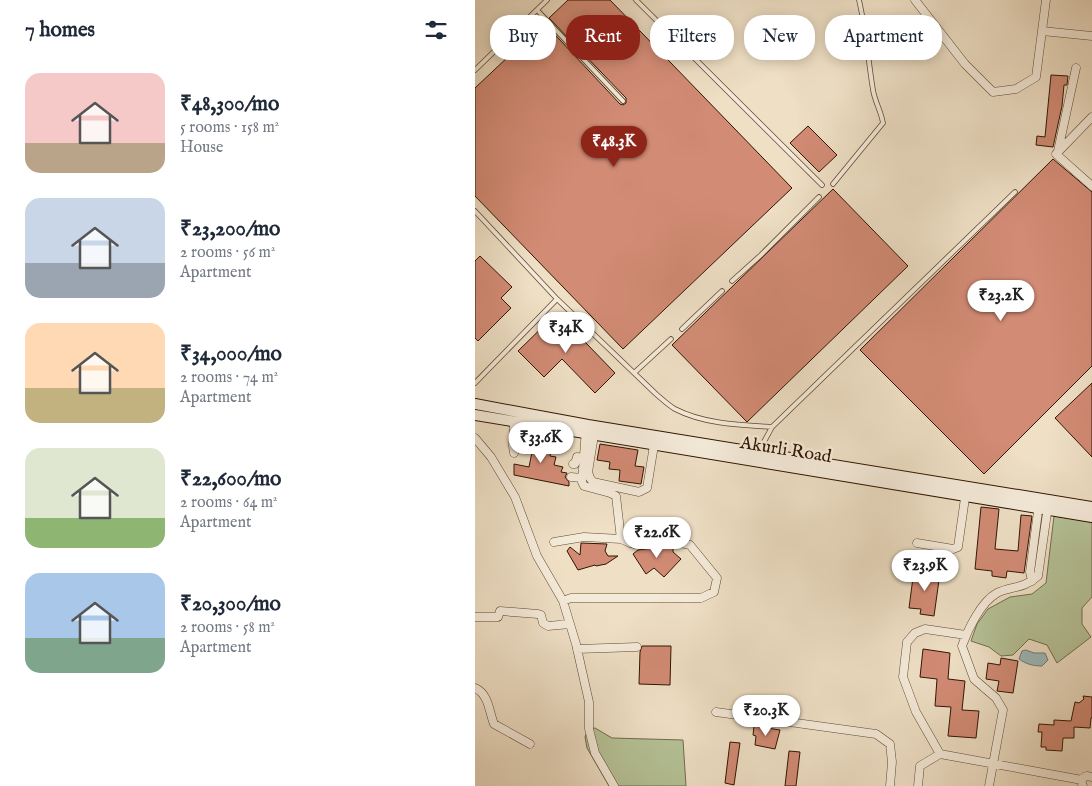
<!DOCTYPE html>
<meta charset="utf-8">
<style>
body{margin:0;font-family:"IM FELL English",serif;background:#f2f2f3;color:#1f2937;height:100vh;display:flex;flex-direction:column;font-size:19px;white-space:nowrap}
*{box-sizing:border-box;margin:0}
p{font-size:16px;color:#747a83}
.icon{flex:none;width:28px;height:28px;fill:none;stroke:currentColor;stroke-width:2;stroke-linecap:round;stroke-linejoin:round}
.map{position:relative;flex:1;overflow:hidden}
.sheet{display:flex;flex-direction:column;background:#fff;width:475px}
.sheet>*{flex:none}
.hud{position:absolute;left:15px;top:15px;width:475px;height:45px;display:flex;gap:10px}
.price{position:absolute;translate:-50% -42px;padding:0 11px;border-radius:18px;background:#fff;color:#222;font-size:16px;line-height:32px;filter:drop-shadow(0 1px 2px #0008)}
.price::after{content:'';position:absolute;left:50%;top:30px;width:15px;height:11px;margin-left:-8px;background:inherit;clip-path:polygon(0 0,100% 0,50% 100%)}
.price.selected{background:#8f2418;color:#fff}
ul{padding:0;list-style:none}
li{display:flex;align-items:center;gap:15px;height:125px;padding:0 25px}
li span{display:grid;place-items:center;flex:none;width:140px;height:100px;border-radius:15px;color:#555}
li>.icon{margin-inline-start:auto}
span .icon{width:60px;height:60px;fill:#fffc;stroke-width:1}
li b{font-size:21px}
h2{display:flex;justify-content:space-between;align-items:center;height:60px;padding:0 25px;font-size:21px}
.tag{padding:0 18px;border-radius:20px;background:#fff;box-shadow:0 2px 12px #0003;font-size:18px;line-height:45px}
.tag.selected{background:#8f2418;color:#fff}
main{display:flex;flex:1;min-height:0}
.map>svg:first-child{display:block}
.green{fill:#b5c297;stroke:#726c4c}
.water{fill:#9dbabe;stroke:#717872}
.building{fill:#d28b75;stroke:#301500}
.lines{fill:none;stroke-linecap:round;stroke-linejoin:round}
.lane-casing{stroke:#604831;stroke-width:5.5}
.street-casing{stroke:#604831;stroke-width:9}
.secondary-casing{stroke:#301500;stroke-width:12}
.lane{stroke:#f4ead9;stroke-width:4}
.street{stroke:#f4ead9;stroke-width:8}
.secondary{stroke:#f4ead9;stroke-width:10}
.labels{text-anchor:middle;stroke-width:5;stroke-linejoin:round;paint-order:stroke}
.street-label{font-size:18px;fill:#301500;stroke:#f4ead9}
</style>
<main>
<section class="sheet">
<h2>7 homes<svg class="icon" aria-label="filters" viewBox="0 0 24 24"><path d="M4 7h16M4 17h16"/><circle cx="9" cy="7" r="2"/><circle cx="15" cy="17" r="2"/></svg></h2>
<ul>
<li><span style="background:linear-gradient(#f6c9c9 70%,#b9a48a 0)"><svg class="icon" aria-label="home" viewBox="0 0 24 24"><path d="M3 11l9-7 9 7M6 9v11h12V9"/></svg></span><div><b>₹48,300/mo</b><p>5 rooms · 158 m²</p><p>House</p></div></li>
<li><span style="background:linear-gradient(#c9d6e8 65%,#9aa5b1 0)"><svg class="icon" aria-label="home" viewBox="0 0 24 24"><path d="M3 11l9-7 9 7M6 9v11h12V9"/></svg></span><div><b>₹23,200/mo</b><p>2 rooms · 56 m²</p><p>Apartment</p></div></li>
<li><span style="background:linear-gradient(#ffd9b3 65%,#c2b280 0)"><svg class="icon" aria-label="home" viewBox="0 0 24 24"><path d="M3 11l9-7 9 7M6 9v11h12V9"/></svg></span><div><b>₹34,000/mo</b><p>2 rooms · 74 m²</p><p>Apartment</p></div></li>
<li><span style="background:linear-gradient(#dfe7d0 70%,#8fb573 0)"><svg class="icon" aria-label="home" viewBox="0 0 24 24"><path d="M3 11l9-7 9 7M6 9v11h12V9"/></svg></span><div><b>₹22,600/mo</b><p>2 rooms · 64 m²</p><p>Apartment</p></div></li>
<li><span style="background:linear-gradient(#a9c7e8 65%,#7fa58c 0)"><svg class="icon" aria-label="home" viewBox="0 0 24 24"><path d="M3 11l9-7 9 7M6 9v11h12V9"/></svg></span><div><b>₹20,300/mo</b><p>2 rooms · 58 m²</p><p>Apartment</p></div></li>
</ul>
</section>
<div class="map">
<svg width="617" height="786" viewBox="0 0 617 786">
<rect width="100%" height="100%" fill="#eedfc5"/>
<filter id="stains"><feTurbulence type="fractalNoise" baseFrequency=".004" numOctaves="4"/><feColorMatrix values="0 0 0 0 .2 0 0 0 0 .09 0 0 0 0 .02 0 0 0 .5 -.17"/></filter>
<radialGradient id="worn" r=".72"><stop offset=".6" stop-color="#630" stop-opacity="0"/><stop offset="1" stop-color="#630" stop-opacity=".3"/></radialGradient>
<path class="green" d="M579 516 617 522V597L607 608V624L616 637 582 663 572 645 554 639 538 655 526 656 514 647 496 641 502 624 513 609 535 597 557 594 571 583Z
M120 728 137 738 208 740 211 786H134L112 748 110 737 113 729Z"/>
<path class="water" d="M551 650 559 653H570L573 660 567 666C558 666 551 664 544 659L547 651Z"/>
<path class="building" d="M93 0H135L317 188 148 349 0 196V88L69 23 145 104 148 105 151 103V98L74 18Z
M576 75 593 76 592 85H589L587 106 578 147 561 145 562 136 570 137Z
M333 126 362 155 344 172 315 143Z
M578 159 617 192V366L509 474 385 350Z
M358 189 433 266 272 422 197 345Z
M5 256 37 287 26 298 36 308 3 341 0 338V261Z
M82 313 140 373 120 393 87 359 69 377 43 351Z
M617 383V457L580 418Z
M44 439 77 445 75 456 81 457 79 465 88 467 86 472 92 473 90 477 94 482V486L39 475V464L54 467 57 452 44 449Z
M125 444 163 450 160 466 169 467 166 484 144 481 145 470 134 469 135 462 122 460Z
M506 507 524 509 520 549 543 551 546 515 557 516 549 573 532 571 531 578 517 576V571L500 569Z
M106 543 132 544 130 551 133 556H143L131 564 121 566 120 565 103 570 92 551 95 547 105 555Z
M192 546 198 547V552L206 559 189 577 179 568 171 574 158 554 163 550Z
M439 570 465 573 459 616 445 614 446 609 434 608Z
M167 646H196L195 685 164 684 165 652Z
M448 649 475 653 473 679 490 681 487 710 504 711 501 738 473 736 476 707 460 706 462 679 445 677Z
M526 658 543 661 538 693 522 691 524 681 511 679 513 663 525 665Z
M608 696 617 697V718H616L615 728 599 727V738H588L587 751 571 750V747H566L567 732H563L564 724 579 725V720L596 721 600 702 604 703 609 699Z
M279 726 305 730 300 749 280 745 281 736 278 735Z
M255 742 265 743 259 785 250 783Z
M314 751 325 752 321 786H310Z"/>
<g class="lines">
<g class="lane-casing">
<path id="lane" d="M161 0 347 185
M62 10 148 101
M0 70 72 0
M358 184 408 123C406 111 400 102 398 90 393 59 391 30 384 0
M0 211 82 299 181 394C187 399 193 405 200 409 229 424 265 425 297 427
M257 281 286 255 344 197
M207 329 247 291
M159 373 196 339
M0 383 82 299
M284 451 297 427 540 192"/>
</g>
<g class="street-casing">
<path id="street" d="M440 0 490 64 518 92 541 89 561 77 571 0
M567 31 617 36
M617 117 581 154 617 186
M583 151 601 68
M111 429 107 482 109 486 135 493 141 496 146 539
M39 431 74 438 77 437 78 428
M119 435 113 472 115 478 118 482 164 492 172 488 180 439
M0 438 16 457 40 497 62 556 88 601 101 644 114 702V729L120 753 139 786
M39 453 38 446 39 426
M98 464H100L102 457 108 458
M96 477 107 478
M79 542 109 537 146 539 155 543 165 545 192 540 215 545 242 578 239 592 226 598H96L88 601
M442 543 478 549 483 547 491 491
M557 581 555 572 564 504
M0 617H23L25 611 63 614 66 615 68 623 73 626 95 624
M491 635 450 629 440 633 432 642 428 677 441 712 465 754 607 780
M102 649 162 647
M0 688C14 694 14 712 19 724L55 744
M241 712 401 734 415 744 417 762 415 786
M443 786 445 766 465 754
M514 786 528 710 521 698 499 679 487 646C493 629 506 602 522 593 536 586 549 589 563 576L573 506
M608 786C605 781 608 777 612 776L617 777"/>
</g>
<g class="secondary-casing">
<path id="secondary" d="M0 404 113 425 617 507
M0 415 617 517"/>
</g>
<use href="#lane" class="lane"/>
<use href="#street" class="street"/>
<use href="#secondary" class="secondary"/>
</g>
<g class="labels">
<g class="street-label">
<text transform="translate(311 449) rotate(9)" y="6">Akurli Road</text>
</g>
</g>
<rect width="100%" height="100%" filter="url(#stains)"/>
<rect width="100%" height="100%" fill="url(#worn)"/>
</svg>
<b class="price selected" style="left:139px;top:168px">₹48.3K</b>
<b class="price" style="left:526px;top:322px">₹23.2K</b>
<b class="price" style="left:91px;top:354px">₹34K</b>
<b class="price" style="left:66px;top:464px">₹33.6K</b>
<b class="price" style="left:182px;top:559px">₹22.6K</b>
<b class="price" style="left:450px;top:592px">₹23.9K</b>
<b class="price" style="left:291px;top:737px">₹20.3K</b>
<div class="hud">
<a class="tag">Buy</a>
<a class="tag selected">Rent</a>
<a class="tag">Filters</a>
<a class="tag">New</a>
<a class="tag">Apartment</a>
</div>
</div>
</main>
